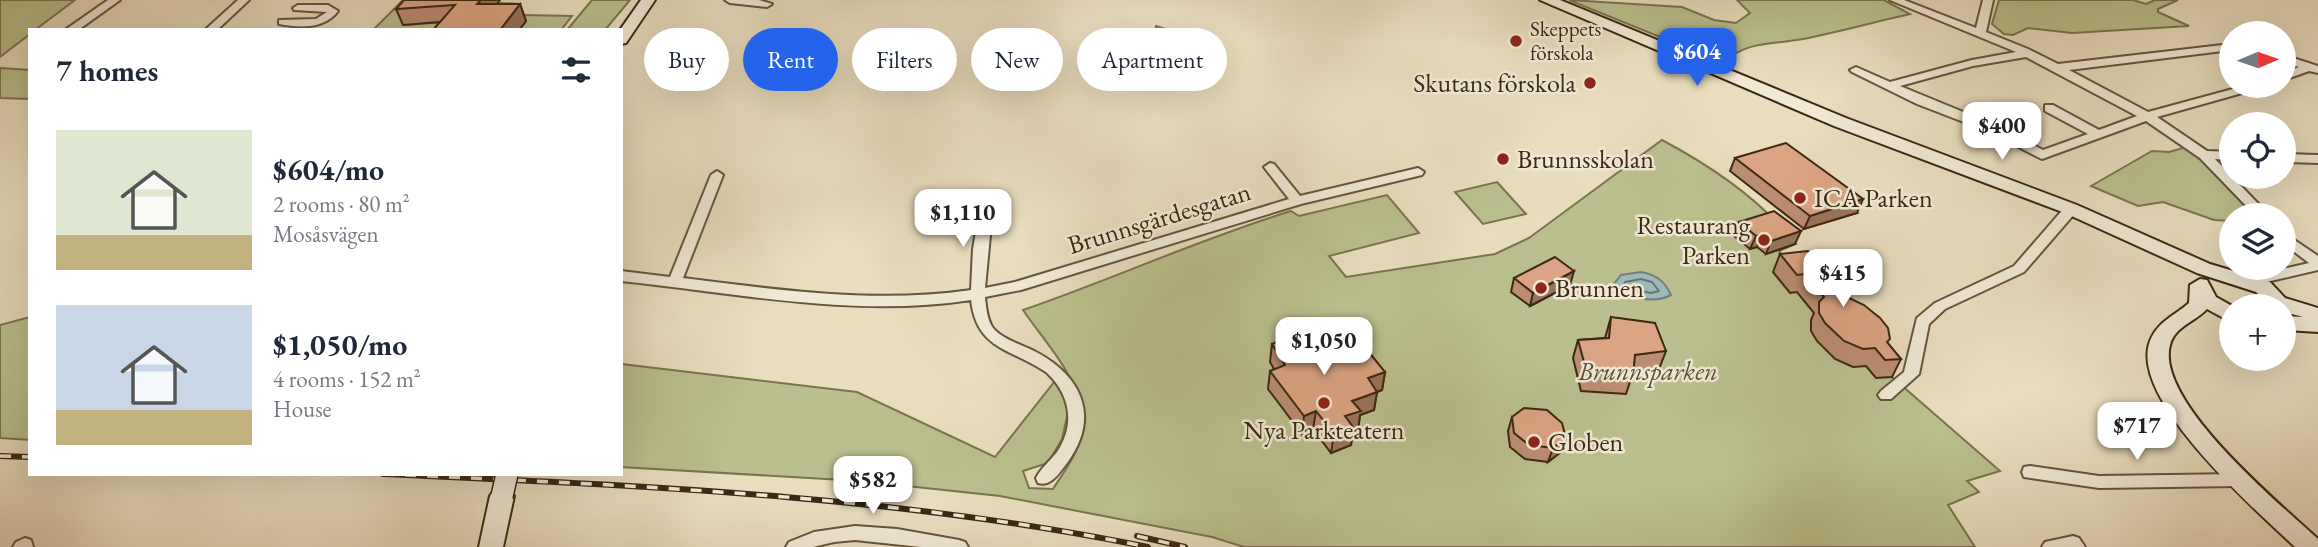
<!DOCTYPE html>
<meta charset="utf-8">
<style>
body{margin:0;font-family:"EB Garamond",serif;background:#f2f2f3;color:#1f2937;height:100vh;display:flex;flex-direction:column;font-size:26px;white-space:nowrap}
*{box-sizing:border-box;margin:0}
p{font-size:23px;color:#747a83}
.icon{flex:none;width:38px;height:38px;fill:none;stroke:currentColor;stroke-width:2;stroke-linecap:round;stroke-linejoin:round}
.map{position:relative;flex:1;overflow:hidden}
.panel{position:absolute;left:28px;top:28px;width:595px;height:448px;display:flex;flex-direction:column;background:#fff;border-radius:0px;box-shadow:0 7px 28px #0002}
.panel>*{flex:none}
.top-card{position:absolute;left:644px;top:28px;width:665px;height:63px;display:flex;gap:14px}
.needle{width:46px;rotate:88deg}
.buttons{position:absolute;left:2219px;top:21px;display:grid;gap:14px}
.buttons a{display:grid;place-items:center;width:77px;height:77px;border-radius:50%;background:#fff;box-shadow:0 7px 28px #0002;font-size:35px}
.price{position:absolute;translate:-50% -60px;padding:0 16px;border-radius:14px;background:#fff;color:#222;font-size:23px;line-height:46px;filter:drop-shadow(0 2px 4px #0008)}
.price::after{content:'';position:absolute;left:50%;top:42px;width:21px;height:16px;margin-left:-10px;background:inherit;clip-path:polygon(0 0,100% 0,50% 100%)}
.price.current{background:#2563eb;color:#fff}
ul{padding:0;list-style:none}
li{display:flex;align-items:center;gap:21px;height:175px;padding:0 28px}
li span{display:grid;place-items:center;flex:none;width:196px;height:140px;border-radius:0px;color:#555}
li>.icon{margin-inline-start:auto}
span .icon{width:84px;height:84px;fill:#fffc;stroke-width:1}
li b{font-size:30px}
h2{display:flex;justify-content:space-between;align-items:center;height:84px;padding:0 28px;font-size:30px}
.chip{padding:0 24px;border-radius:32px;background:#fff;box-shadow:0 7px 28px #0002;font-size:24px;line-height:63px}
.chip.current{background:#2563eb;color:#fff}
.map>svg:first-child{display:block}
.green{fill:#bbbf8e;stroke:#7b7450;stroke-width:2}
.water{fill:#9cbabc;stroke:#758078;stroke-width:2}
.lines{fill:none;stroke-linecap:round;stroke-linejoin:round}
.shore{stroke:#6c7266;stroke-width:2}
.street-casing{stroke:#66563c;stroke-width:4}
.secondary-casing{stroke:#3b2911;stroke-width:4}
.street{fill:#f1e9d5;fill-rule:evenodd}
.secondary{fill:#f1e9d5;fill-rule:evenodd}
.rail-casing{stroke:#3b2911;stroke-width:6}
.rail{stroke:#f1e9d5;stroke-width:3.5;stroke-dasharray:11;stroke-linecap:butt}
.secondary-bridge-casing{stroke:#3b2911;stroke-width:24;stroke-linecap:butt}
.secondary-bridge{stroke:#f1e9d5;stroke-width:21}
.wall{fill:#bc8d72;stroke:#3b2911;stroke-width:2}
.shaded-wall{fill:#99735c;stroke:#3b2911;stroke-width:2}
.building{fill:#dba484;stroke:#3b2911;stroke-width:2}
.poi-dot{fill:#8f2418;stroke:#f1e9d5;stroke-width:2.5}
.labels{text-anchor:middle;stroke-width:5;stroke-linejoin:round;paint-order:stroke}
.far-poi-label{font-size:21px;fill:#3b2911;stroke:#f1e9d5;text-anchor:start}
.poi-label{font-size:26px;fill:#3b2911;stroke:#f1e9d5;text-anchor:start}
.street-label{font-size:26px;fill:#3b2911;stroke:#f1e9d5}
.park-label{font-size:26px;font-style:italic;fill:#5b4e30;stroke:#f1e9d5}
</style>
<div class="map">
<svg width="2318" height="547" viewBox="0 0 2318 547">
<rect width="100%" height="100%" fill="#e9ddbe"/>
<filter id="stains"><feTurbulence type="fractalNoise" baseFrequency=".00286" numOctaves="4"/><feColorMatrix values="0 0 0 0 .2 0 0 0 0 .09 0 0 0 0 .02 0 0 0 .5 -.17"/></filter>
<radialGradient id="worn" r=".72"><stop offset=".6" stop-color="#630" stop-opacity="0"/><stop offset="1" stop-color="#630" stop-opacity=".3"/></radialGradient>
<path class="green" d="M0 0H75L35 30H30V34L0 57Z
M403 0 455 1 404 25 462 21 454 30H373Z
M592 0H630L605 30H567Z
M1569 0 1682 7 1714 20 1736 23 1750 13 1737 0H1884L1910 14C1874 22 1839 32 1803 39 1770 45 1751 40 1722 62Z
M1999 0H2133L2146 4 2155 0H2178L2158 9V12L2189 26 2072 33 2028 28 2013 35 2004 34 1992 24Z
M477 14 572 16 561 30H518Z
M1156 26C1177 33 1201 35 1211 55L1150 58Z
M0 68 30 70V99L0 98Z
M1662 140C1711 166 1761 199 1795 244L1779 251 1892 377 2000 471 1967 481 1979 492 1948 505 1975 547H1244L1212 537 1000 496 860 481 621 467V364L857 392 995 457 1055 381 1070 404 1062 439 1048 463 1023 471 1029 488 1053 489C1061 476 1073 461 1078 446 1096 393 1050 350 1023 310 1113 279 1200 239 1291 211L1299 216 1387 195 1419 233 1329 256 1346 277 1495 254 1529 238Z
M2186 147 2198 155 2255 215H2231V221L2214 220 2163 202 2138 206 2091 186 2152 151 2169 152Z
M1497 182 1526 214 1483 224 1455 192Z
M30 317V440L0 438V325Z"/>
<path class="water" d="M1641 272C1656 275 1664 280 1671 295 1654 304 1639 297 1621 296L1614 284 1621 275Z"/>
<g class="lines">
<path class="shore" d="M1641 279 1652 282 1659 291 1651 293 1623 287 1625 282Z"/>
<g class="street-casing">
<path id="street" d="M108 0H120L78 30H65Z
M238 0H249L217 30H205Z
M725 0H759L772 4 767 7 730 3Z
M1890 0H1904L1976 28 1983 0H1993L1986 32 2028 49 2058 64 2231 44V50L2069 70 2148 112 2244 86H2262L2260 88 2157 117 2207 151 2231 152V160L2215 159 2269 215H2255L2200 158 2146 121 2042 159 1987 131 1917 104 1852 72 1850 70 1856 67 1890 82 1972 60 2016 52ZM2026 57 2137 116 2099 130 2053 105H2045V111L2088 134 2043 150 1995 125 1900 86 1973 66Z
M298 5H328L338 11C325 29 300 28 279 24V20L316 19 327 12 294 10 293 8Z
M2284 55 2318 66V73L2309 71 2284 80V73L2299 67 2284 62Z
M2284 154 2318 155V163L2284 162Z
M1270 163 1274 164 1300 196 1418 168 1424 172 1422 175 1301 204 1021 290 985 297C986 307 987 320 993 328 1003 340 1023 345 1036 352 1083 377 1100 418 1067 463 1059 473 1051 487 1038 483L1036 478C1041 468 1050 461 1057 452 1076 424 1070 394 1046 372 1010 348 977 350 971 300 856 318 736 293 621 281V271L670 277 711 175 717 171 723 175 683 278C778 290 876 304 971 290L973 249 981 201H991L993 204 985 288 1015 282 1289 199 1264 167Z
M2071 205 2078 209 2076 212 2024 272 1945 309 1929 324 1919 374 1891 399H1881L1878 395 1881 391 1904 372 1917 318 1935 303 2014 266 2066 206Z
M2284 233 2318 256V270L2249 286 2244 284 2242 281 2244 278 2309 263 2284 244Z
M2030 466 2099 476 2240 474 2246 475 2248 480 2246 485 2240 486 2099 488 2024 477 2022 472 2024 467Z
M855 526 897 529 959 540 965 542 968 547H921L855 540 834 542 813 547H786L789 542 814 532Z
M2073 536 2079 538 2085 547H2042L2045 542Z
M25 538 31 540 33 547H13L16 542Z"/>
</g>
<g class="secondary-casing">
<path id="secondary" d="M641 0H655L626 43 621 44 620 30Z
M1540 0H1560L1846 118 2077 205 2210 264 2270 282 2285 298 2318 308V332L2284 330V316L2303 317 2284 312V306H2271L2256 292 2197 273 2065 213 1834 126Z
M2200 279 2207 280 2216 297 2232 306 2231 322 2207 309C2195 322 2175 326 2170 345 2155 401 2279 503 2318 539V547H2295C2256 510 2132 402 2149 344 2156 322 2173 317 2189 303L2190 285Z
M502 487 510 490 514 496 503 547H479L490 496 494 490Z"/>
</g>
<use href="#street" class="street"/>
<use href="#secondary" class="secondary"/>
<g class="rail-casing">
<path id="rail" d="M0 456 30 457
M383 474C643 486 892 495 1148 547
M1137 536 1185 547"/>
</g>
<use href="#rail" class="rail"/>
<g class="secondary-bridge-casing">
<path id="secondary-bridge" d="M502 496 507 474"/>
</g>
<use href="#secondary-bridge" class="secondary-bridge"/>
</g>
<path class="wall" d="M404 0 520 4 526 21 519 30H433L440 22 403 25 396 9Z
M1735 158 1857 213 1804 229 1730 171Z
M1739 222 1795 244 1766 254 1757 247 1750 249 1734 236Z
M1780 254 1847 297 1901 359 1892 377 1876 378 1866 366 1853 367 1835 359 1817 341 1811 331V320L1814 313 1797 292 1790 293 1773 272Z
M1514 278 1570 285 1530 306 1511 292Z
M1611 317 1666 351 1659 369 1633 373 1626 394 1581 391 1573 358 1578 340 1605 338Z
M1272 344 1347 358 1385 372 1382 390 1377 392 1374 410 1360 415 1358 430 1353 431 1351 445 1331 453 1313 429 1302 434 1268 389 1270 371 1274 369 1270 362Z
M1512 417 1561 452 1548 462 1525 459 1510 447 1508 431Z"/>
<path class="shaded-wall" d="M481 0H500L484 20 477 4Z
M520 4 526 21 519 30H500Z
M1863 199 1857 213 1804 229 1810 216Z
M1801 231 1795 244 1766 254 1771 241Z
M1762 234 1757 247 1750 249 1756 236Z
M1574 271 1570 285 1530 306 1533 293Z
M1385 372 1382 390 1366 396 1368 378Z
M1377 392 1374 410 1360 415 1358 430 1353 431 1351 445 1331 453 1334 434 1345 416 1352 401Z
M1316 411 1313 429 1302 434 1304 416Z
M1566 438 1561 452 1548 462 1553 448Z"/>
<path class="building" d="M404 0H481L477 4H520L500 30H433L455 5 396 9Z
M1786 143 1863 199 1810 216 1735 158Z
M1774 211 1801 231 1771 241 1762 234 1756 236 1739 222Z
M1808 251 1847 297 1864 305 1880 318 1888 328 1890 339 1887 342 1901 359 1885 360 1875 348 1863 349 1844 341 1825 323 1819 313V302L1824 297 1805 274 1797 275 1780 254Z
M1555 257 1574 271 1533 293 1514 278Z
M1611 317 1655 323 1666 351 1635 355 1633 376 1587 373 1578 340 1609 338Z
M1328 331 1347 358 1368 351 1385 372 1368 378 1377 392 1352 401 1361 411 1345 416 1353 427 1334 434 1316 411 1304 416 1270 371 1285 365 1272 344 1299 333Z
M1524 408 1547 410 1562 423 1566 438 1553 448 1529 445 1514 433 1512 417Z"/>
<g class="poi-dot">
<circle cx="1516" cy="41" r="7"/>
<circle cx="1590" cy="83" r="7"/>
<circle cx="1503" cy="159" r="7"/>
<circle cx="1800" cy="198" r="7"/>
<circle cx="1764" cy="240" r="7"/>
<circle cx="1541" cy="288" r="7"/>
<circle cx="1324" cy="403" r="7"/>
<circle cx="1534" cy="442" r="7"/>
</g>
<g class="labels">
<g class="far-poi-label">
<text x="1530" y="36">Skeppets<tspan x="1530" dy="24">förskola</tspan></text>
</g>
<g class="poi-label">
<text x="1576" y="92" text-anchor="end">Skutans förskola</text>
<text x="1517" y="168">Brunnsskolan</text>
<text x="1814" y="207">ICA Parken</text>
<text x="1750" y="234" text-anchor="end">Restaurang<tspan x="1750" dy="30">Parken</tspan></text>
<text x="1555" y="297">Brunnen</text>
<text x="1324" y="439" text-anchor="middle">Nya Parkteatern</text>
<text x="1548" y="451">Globen</text>
</g>
<g class="street-label">
<text transform="translate(1159 218) rotate(-17)" y="9">Brunnsgärdesgatan</text>
</g>
<g class="park-label">
<text x="1648" y="380">Brunnsparken</text>
</g>
</g>
<rect width="100%" height="100%" filter="url(#stains)"/>
<rect width="100%" height="100%" fill="url(#worn)"/>
</svg>
<div class="buttons">
<a><svg class="needle" viewBox="-14 -14 28 28"><path d="M0-13l5 13h-10z" fill="#e53935"/><path d="M0 13l5-13h-10z" fill="#747a83"/></svg></a>
<a><svg class="icon" aria-label="locate" viewBox="0 0 24 24"><circle cx="12" cy="12" r="6"/><path d="M12 2v4M12 18v4M2 12h4M18 12h4"/></svg></a>
<a><svg class="icon" aria-label="layers" viewBox="0 0 24 24"><path d="M12 4l9 5-9 5-9-5zM3 14l9 5 9-5"/></svg></a>
<a>+</a>
</div>
<b class="price current" style="left:1697px;top:88px">$604</b>
<b class="price" style="left:2002px;top:162px">$400</b>
<b class="price" style="left:963px;top:249px">$1,110</b>
<b class="price" style="left:1843px;top:309px">$415</b>
<b class="price" style="left:1324px;top:377px">$1,050</b>
<b class="price" style="left:2137px;top:462px">$717</b>
<b class="price" style="left:873px;top:516px">$582</b>
<div class="top-card">
<a class="chip">Buy</a>
<a class="chip current">Rent</a>
<a class="chip">Filters</a>
<a class="chip">New</a>
<a class="chip">Apartment</a>
</div>
<section class="panel">
<h2>7 homes<svg class="icon" aria-label="filters" viewBox="0 0 24 24"><path d="M4 7h16M4 17h16"/><circle cx="9" cy="7" r="2"/><circle cx="15" cy="17" r="2"/></svg></h2>
<ul>
<li><span style="background:linear-gradient(#dfe7d0 75%,#c2b280 0)"><svg class="icon" aria-label="home" viewBox="0 0 24 24"><path d="M3 11l9-7 9 7M6 9v11h12V9"/></svg></span><div><b>$604/mo</b><p>2 rooms · 80 m²</p><p>Mosåsvägen</p></div></li>
<li><span style="background:linear-gradient(#c9d6e8 75%,#c2b280 0)"><svg class="icon" aria-label="home" viewBox="0 0 24 24"><path d="M3 11l9-7 9 7M6 9v11h12V9"/></svg></span><div><b>$1,050/mo</b><p>4 rooms · 152 m²</p><p>House</p></div></li>
</ul>
</section>
</div>
